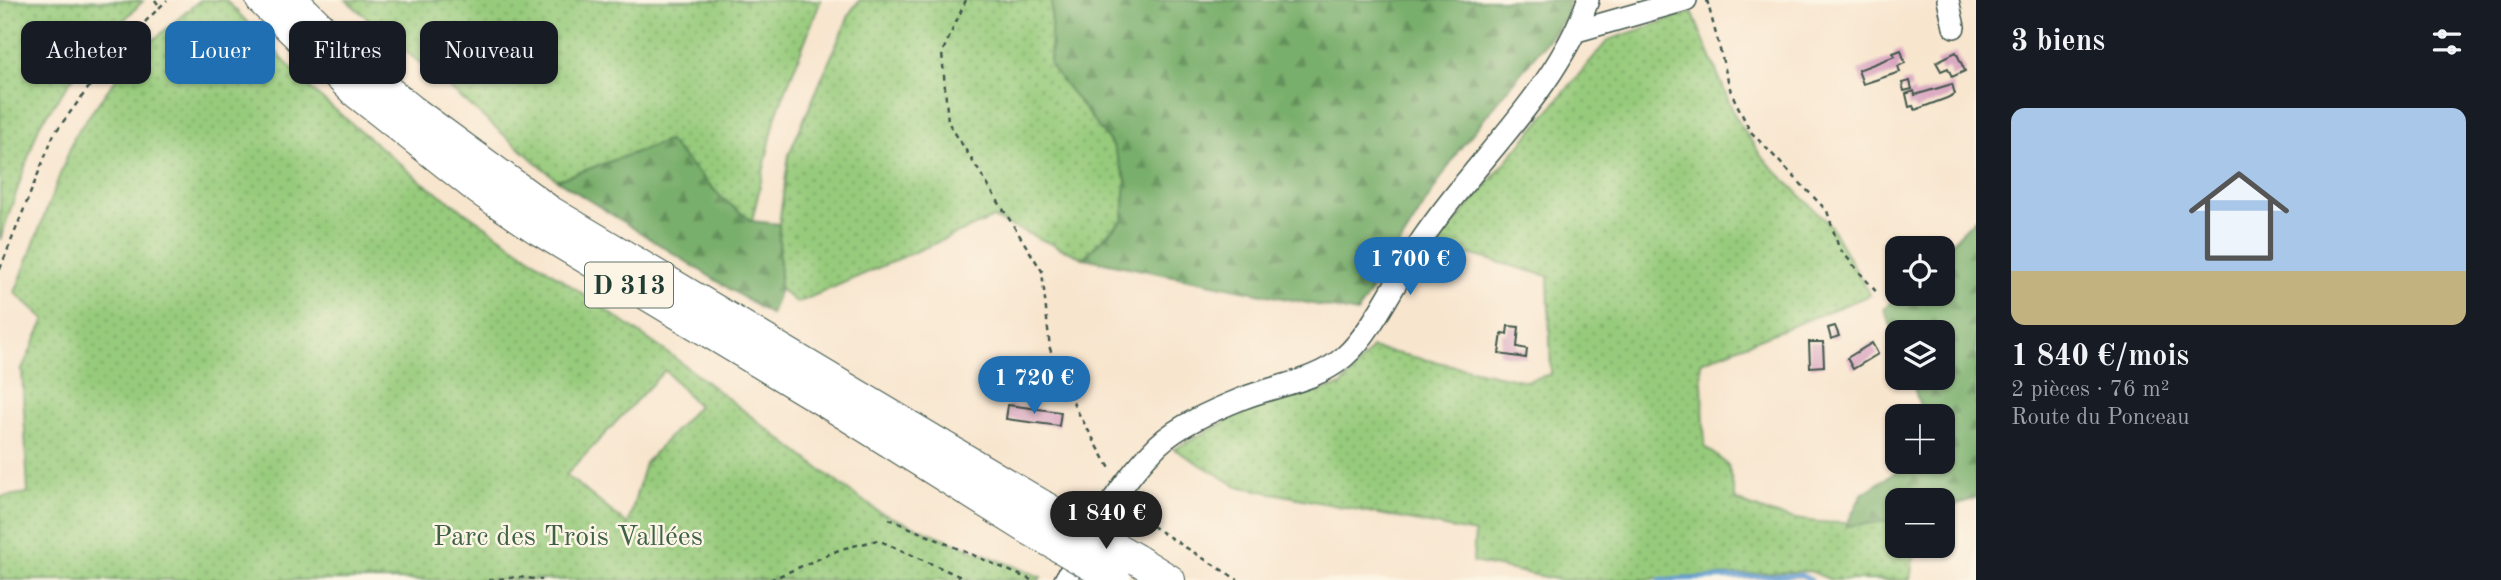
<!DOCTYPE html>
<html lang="fr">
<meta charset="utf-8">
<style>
body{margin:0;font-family:"Old Standard TT",serif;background:#20242c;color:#f1f3f6;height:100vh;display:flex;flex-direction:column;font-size:26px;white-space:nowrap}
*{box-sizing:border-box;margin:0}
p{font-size:23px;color:#9ea1a6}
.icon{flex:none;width:38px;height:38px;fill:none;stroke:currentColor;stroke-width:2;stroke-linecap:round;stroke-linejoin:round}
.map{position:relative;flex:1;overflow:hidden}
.details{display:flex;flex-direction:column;background:#171b24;width:525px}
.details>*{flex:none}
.hud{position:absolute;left:21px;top:21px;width:665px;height:63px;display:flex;gap:14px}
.fabs{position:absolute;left:1885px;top:236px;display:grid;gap:14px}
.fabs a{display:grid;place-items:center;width:70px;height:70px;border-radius:14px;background:#171b24;box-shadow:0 2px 5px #0004;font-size:35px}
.price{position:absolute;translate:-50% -60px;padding:0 16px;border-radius:24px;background:#1f6fb2;color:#fff;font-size:23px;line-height:46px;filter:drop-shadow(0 2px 4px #0008)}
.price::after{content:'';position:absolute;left:50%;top:42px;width:21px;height:16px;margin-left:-10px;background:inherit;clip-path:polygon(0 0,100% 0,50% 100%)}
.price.active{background:#222;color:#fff}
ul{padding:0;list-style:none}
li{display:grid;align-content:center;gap:14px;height:371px;padding:0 35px}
li span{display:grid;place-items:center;height:217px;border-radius:14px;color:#555}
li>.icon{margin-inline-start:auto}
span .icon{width:126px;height:126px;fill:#fffc;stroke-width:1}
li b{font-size:30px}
h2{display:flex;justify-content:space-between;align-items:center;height:84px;padding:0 35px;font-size:30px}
.pill{padding:0 24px;border-radius:14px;background:#171b24;box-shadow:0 2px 5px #0004;font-size:24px;line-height:63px}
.pill.active{background:#1f6fb2;color:#fff}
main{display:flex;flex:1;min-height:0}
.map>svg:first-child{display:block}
.grass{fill:url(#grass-dots);stroke:#5b8458;stroke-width:2;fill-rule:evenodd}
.forest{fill:url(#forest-firs);stroke:#4c7650;stroke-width:2}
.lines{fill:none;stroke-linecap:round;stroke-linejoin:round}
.stream{stroke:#659ed4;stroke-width:4.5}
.building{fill:#d9a4c0}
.minor-casing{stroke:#40564b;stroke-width:24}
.highway-casing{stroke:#40564b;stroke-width:32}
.path{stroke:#40564b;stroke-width:2.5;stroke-dasharray:5 5;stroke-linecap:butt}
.minor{stroke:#fff;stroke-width:21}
.highway{stroke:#fff;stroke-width:30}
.highway-bridge-casing{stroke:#40564b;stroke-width:32;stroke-linecap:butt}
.highway-bridge{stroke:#fff;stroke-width:30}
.labels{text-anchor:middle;stroke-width:5;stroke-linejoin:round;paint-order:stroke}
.shield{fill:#fcf5e5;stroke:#617469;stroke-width:2}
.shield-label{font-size:26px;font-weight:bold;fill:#1f3d34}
.park-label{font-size:28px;fill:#3d6046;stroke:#fcf5e5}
</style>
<main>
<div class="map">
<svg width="1976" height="580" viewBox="0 0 1976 580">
<defs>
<pattern id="grass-dots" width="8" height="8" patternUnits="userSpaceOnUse" patternTransform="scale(1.75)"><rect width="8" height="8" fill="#97cb7c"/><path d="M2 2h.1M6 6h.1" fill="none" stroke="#7ba666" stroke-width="1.8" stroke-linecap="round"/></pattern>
<pattern id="forest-firs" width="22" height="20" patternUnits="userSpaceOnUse" patternTransform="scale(1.75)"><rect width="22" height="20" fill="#79af6c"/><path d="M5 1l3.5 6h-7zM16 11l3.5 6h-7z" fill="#63905a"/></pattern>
</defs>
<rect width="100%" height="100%" fill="#fcf5e5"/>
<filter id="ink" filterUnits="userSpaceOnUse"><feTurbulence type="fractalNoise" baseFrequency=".0143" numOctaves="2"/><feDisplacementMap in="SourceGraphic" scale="14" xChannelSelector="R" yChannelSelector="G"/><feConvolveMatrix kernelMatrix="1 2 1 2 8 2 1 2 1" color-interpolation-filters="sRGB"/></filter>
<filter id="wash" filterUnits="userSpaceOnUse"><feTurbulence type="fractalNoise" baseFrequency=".00686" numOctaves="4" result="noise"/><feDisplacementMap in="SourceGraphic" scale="28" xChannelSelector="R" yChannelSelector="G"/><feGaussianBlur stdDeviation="1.57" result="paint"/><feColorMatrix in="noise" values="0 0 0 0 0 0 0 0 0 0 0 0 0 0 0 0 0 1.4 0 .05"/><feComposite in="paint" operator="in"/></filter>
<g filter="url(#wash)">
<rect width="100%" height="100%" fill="#f8e5ce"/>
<path class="grass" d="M0 0 143 1 88 56 39 126 0 240Z
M200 0H226L316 94 422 182 675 358 842 486 881 513 1041 577 1039 580H0V497L28 493 22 369 45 319 15 293 75 135 129 61ZM665 370 698 406 645 463 628 525 566 475Z
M346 0H821L776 115 752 221 722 198 668 141 557 180Z
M860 0H1052L1050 65 1113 146 1126 180 1123 219 1083 258 993 218 797 303 780 289 779 224 789 154 851 11Z
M1692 12 1735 116 1761 156 1830 225 1870 295 1701 362 1705 447 1728 465 1736 500C1788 525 1841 526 1897 520V546H1915L1910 580H1831L1810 571 1638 580H1560L1473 562 1475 533 1237 486 1174 449 1246 411 1342 385 1372 348 1526 381 1551 374 1548 276 1436 245 1608 40Z"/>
<path class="forest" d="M1052 0H1569L1565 18 1458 151 1357 313 1083 258 1123 219 1126 180 1113 146 1050 65Z
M668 141 722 198 751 221 779 224 780 289 771 315 557 180Z
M1976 218V498L1943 509 1942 500H1897V520L1846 526 1862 494 1911 462H1942V416H1923L1911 378H1942V332H1897V342L1884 309 1899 294H1942L1943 251Z"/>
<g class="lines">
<path class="stream" d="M1659 580 1801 575 1811 580"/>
</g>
<g id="blocks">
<path class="building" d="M1901 50 1905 63 1898 66 1900 72 1863 84 1858 70 1895 56 1893 53Z
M1956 52 1965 71 1952 77 1948 68 1941 71 1936 62Z
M1910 81 1912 89 1904 91 1902 83Z
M1952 84 1955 94 1947 98 1915 110 1913 106 1909 107 1906 94 1914 91 1915 95Z
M1508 326 1519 327 1517 347 1527 349 1526 358 1499 354 1502 333 1507 334Z
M1835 326 1839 336 1831 339 1828 328Z
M1809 342H1823L1824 366 1810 367Z
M1872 343 1878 354 1853 369 1847 358Z
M1050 367 1053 380 1015 388 1013 376Z
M1008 405 1061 412 1059 426 1006 419Z"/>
</g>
</g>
<g filter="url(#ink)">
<use href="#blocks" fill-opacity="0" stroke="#40564b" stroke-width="2"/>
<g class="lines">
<g class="minor-casing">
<path id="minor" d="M1948 0 1954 27
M1577 31 1686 0
M1065 580C1093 532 1118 484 1158 445 1179 425 1214 410 1241 399 1275 385 1315 382 1344 357 1373 332 1400 272 1423 238 1477 158 1556 92 1588 0"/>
</g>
<g class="highway-casing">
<path id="highway" d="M261 0 355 92 479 190 537 229 838 410 1028 529
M293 0 370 76 412 110 550 211 1042 505
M1136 559 1170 580"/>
</g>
<path class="path" d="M155 0 160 7
M966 0 942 53 948 122 1042 271 1050 349 1075 407 1112 472
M1707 0 1731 92 1750 131 1827 211 1839 248 1878 294
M0 269 54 134 116 51 167 0
M1126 510 1238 580
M889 519 1031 580
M489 580 518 577 542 580
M770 580 841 549 878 540 968 580"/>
<use href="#minor" class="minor"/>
<use href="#highway" class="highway"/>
<g class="highway-bridge-casing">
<path id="highway-bridge" d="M1042 505 1136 559
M1028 529 1116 580"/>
</g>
<use href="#highway-bridge" class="highway-bridge"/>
</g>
</g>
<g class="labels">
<rect class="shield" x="585" y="262.5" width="88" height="45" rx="5"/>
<g class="shield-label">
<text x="629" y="294">D 313</text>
</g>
<g class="park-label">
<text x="568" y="545">Parc des Trois Vallées</text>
</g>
</g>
</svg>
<div class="fabs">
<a><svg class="icon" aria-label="locate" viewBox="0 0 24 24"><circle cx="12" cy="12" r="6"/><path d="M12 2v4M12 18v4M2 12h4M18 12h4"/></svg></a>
<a><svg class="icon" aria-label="layers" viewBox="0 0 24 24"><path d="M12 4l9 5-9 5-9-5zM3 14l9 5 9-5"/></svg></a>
<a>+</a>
<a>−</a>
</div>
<b class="price" style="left:1410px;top:297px">1 700 €</b>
<b class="price" style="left:1034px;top:416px">1 720 €</b>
<b class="price active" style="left:1106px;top:551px">1 840 €</b>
<div class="hud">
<a class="pill">Acheter</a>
<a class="pill active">Louer</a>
<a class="pill">Filtres</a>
<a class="pill">Nouveau</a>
</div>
</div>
<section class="details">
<h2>3 biens<svg class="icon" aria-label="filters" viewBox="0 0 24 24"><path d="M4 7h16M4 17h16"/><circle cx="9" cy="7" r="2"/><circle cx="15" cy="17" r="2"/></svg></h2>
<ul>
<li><span style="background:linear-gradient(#a9c7e8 75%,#c2b280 0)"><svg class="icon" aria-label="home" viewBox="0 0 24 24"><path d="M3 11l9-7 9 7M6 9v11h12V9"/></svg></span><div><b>1 840 €/mois</b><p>2 pièces · 76 m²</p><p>Route du Ponceau</p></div></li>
</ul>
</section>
</main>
